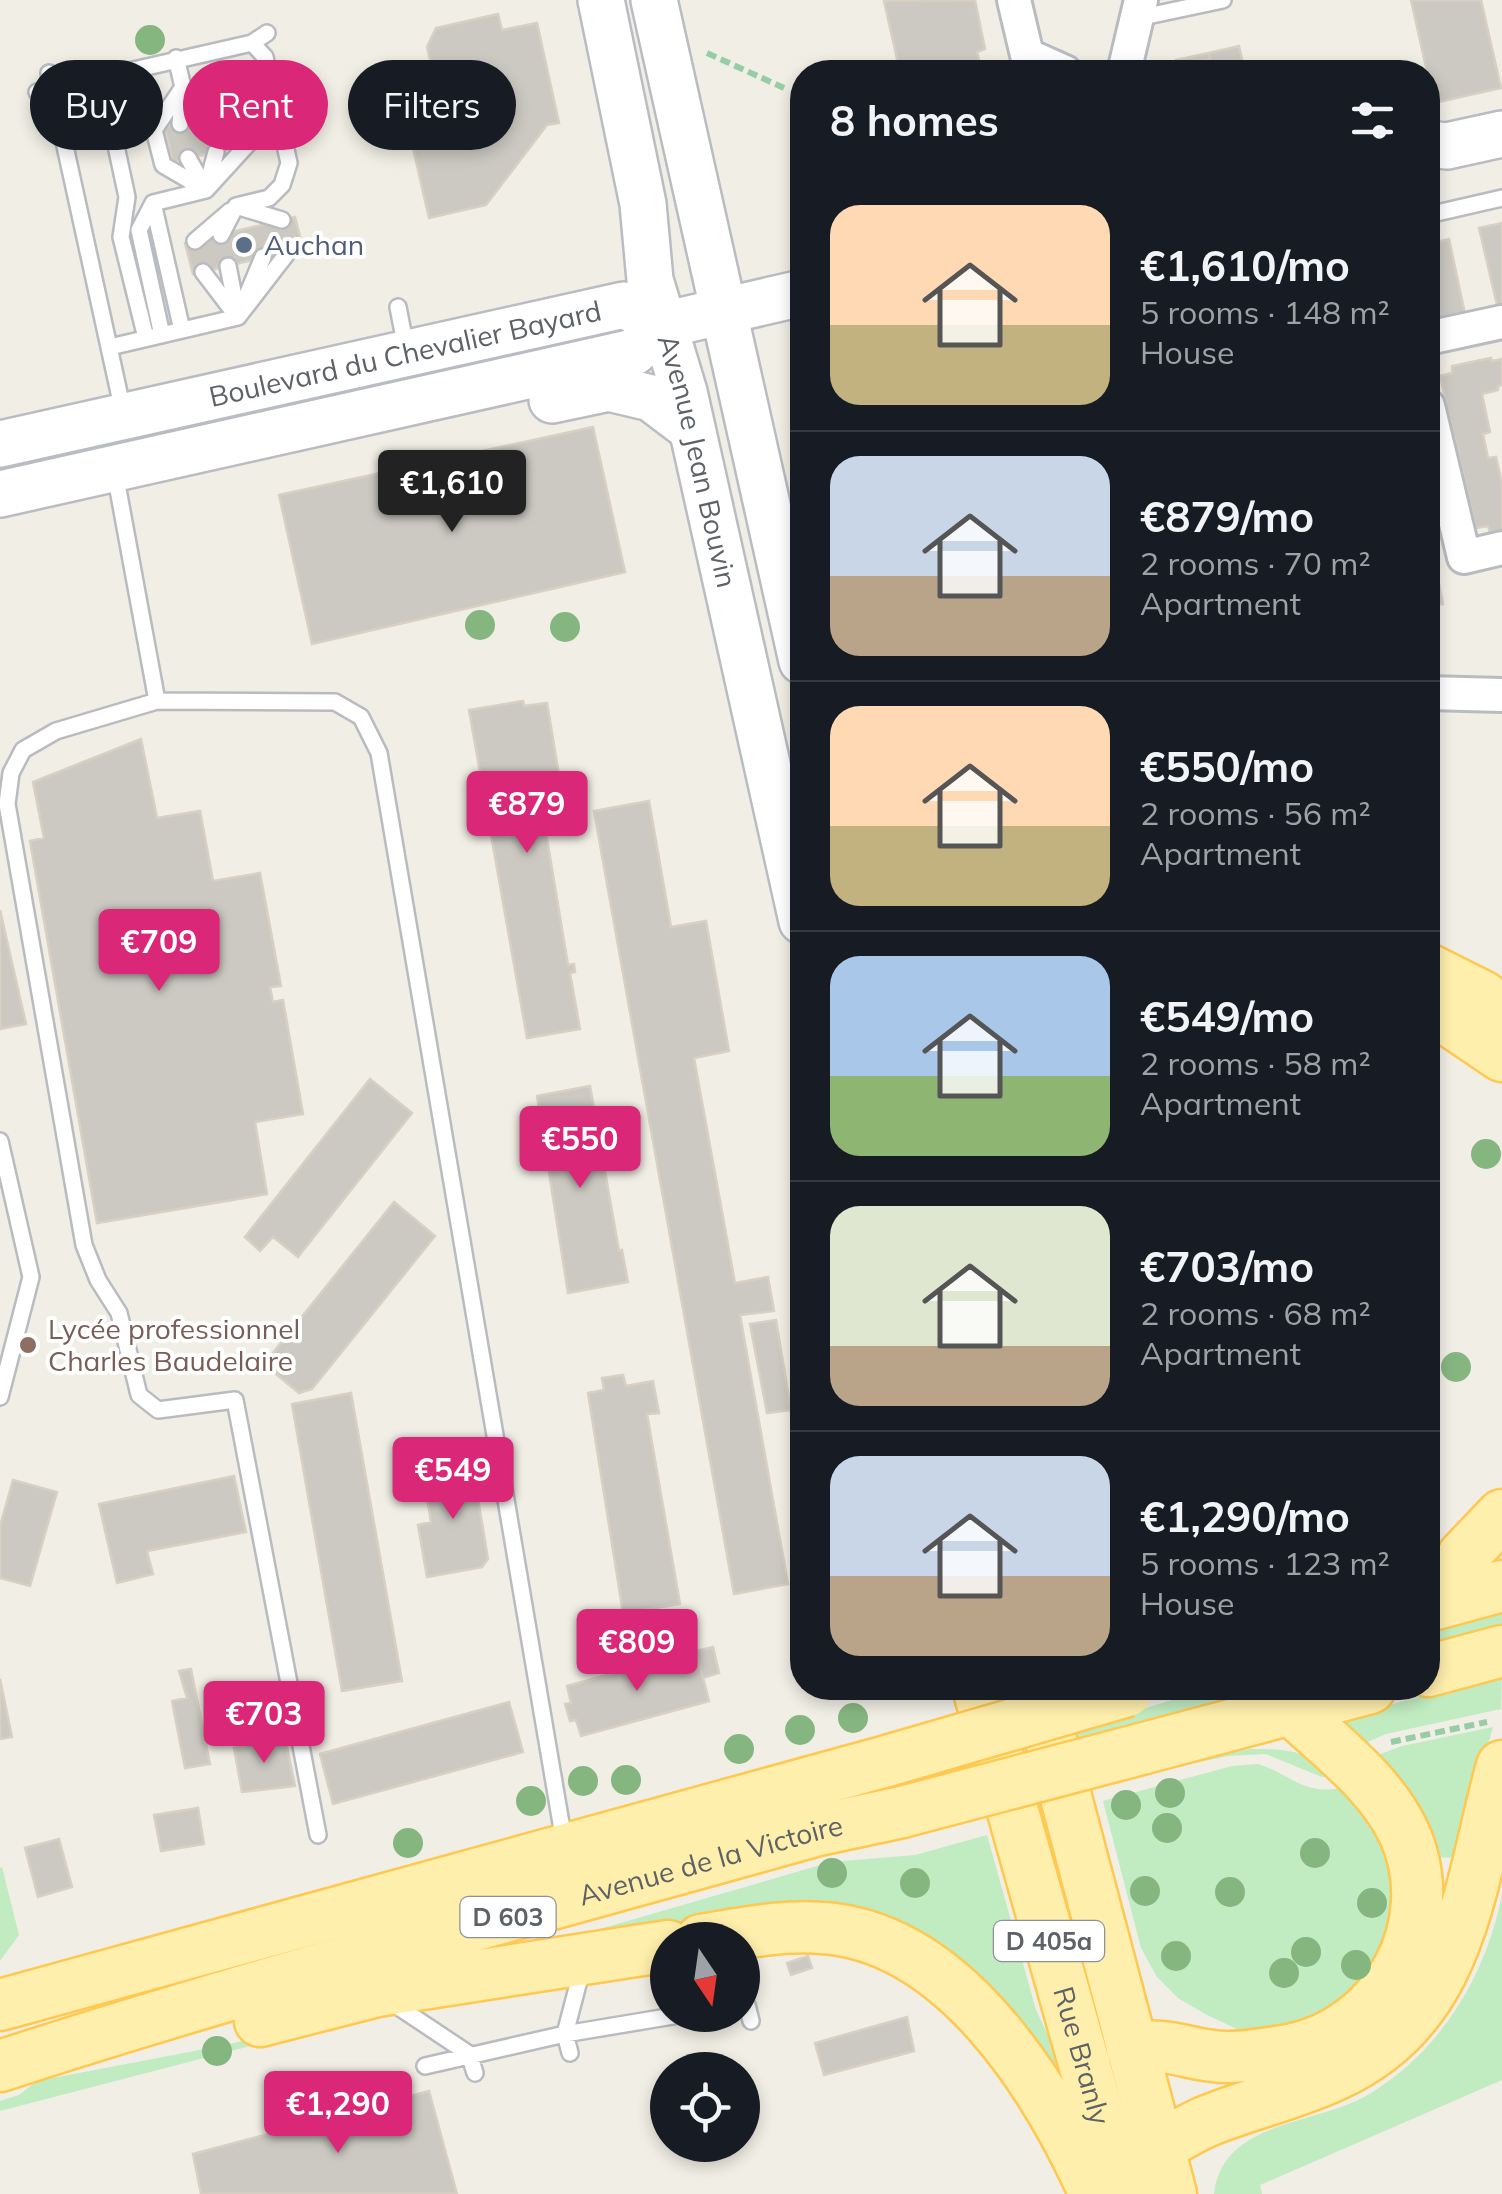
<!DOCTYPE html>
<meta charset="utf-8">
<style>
body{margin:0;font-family:Mulish,sans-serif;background:#242831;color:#f1f3f6;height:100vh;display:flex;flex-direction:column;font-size:38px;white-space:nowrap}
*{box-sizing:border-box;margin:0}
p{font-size:32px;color:#9ea1a6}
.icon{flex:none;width:55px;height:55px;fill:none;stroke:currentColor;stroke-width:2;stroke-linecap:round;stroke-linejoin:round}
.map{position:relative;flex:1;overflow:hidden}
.drawer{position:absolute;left:790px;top:60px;width:650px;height:1640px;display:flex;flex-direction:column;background:#171b24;border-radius:40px;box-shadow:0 5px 15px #0003}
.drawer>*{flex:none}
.guide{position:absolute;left:30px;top:60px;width:610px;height:90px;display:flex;gap:20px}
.needle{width:65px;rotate:167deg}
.tools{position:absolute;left:650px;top:1922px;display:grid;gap:20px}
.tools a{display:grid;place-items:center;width:110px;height:110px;border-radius:50%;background:#171b24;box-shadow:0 5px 15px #0003;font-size:50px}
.price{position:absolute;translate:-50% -85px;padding:0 22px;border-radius:10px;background:#db2777;color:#fff;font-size:32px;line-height:65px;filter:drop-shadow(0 2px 5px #0008)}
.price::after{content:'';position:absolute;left:50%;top:60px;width:30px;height:22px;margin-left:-15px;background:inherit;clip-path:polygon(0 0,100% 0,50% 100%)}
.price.current{background:#222;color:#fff}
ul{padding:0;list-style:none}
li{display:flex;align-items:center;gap:30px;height:250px;padding:0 40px}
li+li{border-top:2px solid #363941}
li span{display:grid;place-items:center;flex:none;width:280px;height:200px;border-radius:30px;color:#555}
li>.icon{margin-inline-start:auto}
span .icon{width:120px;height:120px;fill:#fffc;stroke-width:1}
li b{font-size:42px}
h2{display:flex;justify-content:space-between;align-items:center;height:120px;padding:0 40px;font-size:42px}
.pill{padding:0 35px;border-radius:45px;background:#171b24;box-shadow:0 5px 15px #0003;font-size:35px;line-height:90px}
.pill.current{background:#db2777;color:#fff}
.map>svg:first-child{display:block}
.green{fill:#c1ebc0}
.building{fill:#ccc9c2;stroke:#d7d0c3;stroke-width:2.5}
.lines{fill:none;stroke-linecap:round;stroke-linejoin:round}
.lane-casing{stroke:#b8bcc0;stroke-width:20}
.street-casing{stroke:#b8bcc0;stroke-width:38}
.secondary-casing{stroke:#b9bdc3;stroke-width:50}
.primary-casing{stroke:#ffc850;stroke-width:55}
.path{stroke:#97cda5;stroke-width:6;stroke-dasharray:10 5;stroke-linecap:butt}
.lane{stroke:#fff;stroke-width:15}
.street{stroke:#fff;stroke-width:32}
.secondary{stroke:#fff;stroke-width:45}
.primary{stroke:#ffefac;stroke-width:50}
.primary-bridge-casing{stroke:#ffc850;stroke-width:55;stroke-linecap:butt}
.primary-bridge{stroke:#ffefac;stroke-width:50}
.tree{fill:#85b680}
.service-dot{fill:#5c6f8a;stroke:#fff;stroke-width:4}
.education-dot{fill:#8d6e63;stroke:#fff;stroke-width:4}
.labels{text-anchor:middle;stroke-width:8;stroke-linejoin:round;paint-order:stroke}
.shield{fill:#fff;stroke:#8e9195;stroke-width:2.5}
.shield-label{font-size:25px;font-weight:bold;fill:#5d6267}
.service-label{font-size:28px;fill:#4e5e75;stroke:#fff;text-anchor:start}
.street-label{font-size:28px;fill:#5d6267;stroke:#fff}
.education-label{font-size:28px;fill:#785e54;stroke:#fff;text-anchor:start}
</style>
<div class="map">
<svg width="1502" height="2194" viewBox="0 0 1502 2194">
<rect width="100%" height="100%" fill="#f1eee5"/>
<path class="green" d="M1502 1605V1632L1428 1653V1626Z
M1502 1674 1501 1709 1386 1734 1356 1747 1335 1720Z
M997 1688H1014L1029 1743 1212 1688H1303L1033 1758 1149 2194 1016 1762 0 2045V2038L199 1978 882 1788Z
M1493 1727 1475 1791 1462 1858 1432 1857 1370 1758 1402 1746Z
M1250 1749C1280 1749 1313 1749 1332 1776L1322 1777 1266 1754 1227 1756 1187 1765 1186 1761Z
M1258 1764C1292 1775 1305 1797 1343 1787L1374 1824 1393 1871V1926L1368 1977 1330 2014 1272 2033 1239 2030 1207 2015 1178 1998 1157 1977 1141 1948 1103 1801 1232 1766Z
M987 1835 1036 2010 1060 2060 1054 2070 1016 2020 773 1909 538 1947 831 1862 915 1855Z
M2 1867 19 1935 0 1961V1868Z
M1502 1895V2080L1260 2185 1262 2194H1214C1223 2118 1319 2126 1371 2093 1442 2049 1485 1977 1502 1895Z
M359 2012 370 2015 0 2111V2101L19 2095 37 2081 226 2045Z"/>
<path class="building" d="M975 0 985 49 977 52 982 72H900L884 1Z
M1411 0H1481L1501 88 1434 103Z
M498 14 502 30 537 23 559 123 547 125 486 205 429 218 410 135 446 127 427 47 436 28Z
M1239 46 1245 72H1178L1177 67 1210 59 1209 53Z
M1209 53 1210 59 1177 67 1176 60Z
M256 107 264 141 173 162 165 128Z
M271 118 276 135 264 138 259 121Z
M802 158V201L793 161Z
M295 217 303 248 193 274 185 243Z
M1502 223V308L1498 309 1479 228Z
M1449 239 1465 314 1430 322 1428 244Z
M1491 358 1492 361 1502 359V385L1498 386V390L1482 394 1490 432 1483 434 1488 458 1496 457 1502 484V530L1490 532 1488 526 1476 528 1440 376 1452 373V366Z
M593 427 625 572 312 644 279 495Z
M1428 528 1443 604 1428 607Z
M523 701 524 706 547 703 563 799 541 803 568 965 574 964 575 972 570 973 580 1029 527 1038 469 710Z
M141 739 157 818 200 811 213 881 260 873 281 986 270 987 273 1002 283 1000 303 1114 255 1122 267 1194 97 1223 30 841 44 838 33 782Z
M649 801 671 927 706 921 729 1051 694 1058 735 1283 768 1277 774 1311 740 1315 788 1584 734 1594 594 811Z
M0 910 26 1024 0 1029Z
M370 1079 412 1113 298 1257 273 1237 260 1251 245 1237Z
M590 1086 619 1251 622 1250 628 1282 568 1293 537 1096Z
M394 1202 435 1236 312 1389 299 1393 264 1364Z
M776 1320 791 1410 767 1413 750 1324Z
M623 1375 626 1386 653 1381 659 1413 647 1414 680 1604 623 1613 588 1393 604 1390 602 1378Z
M351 1393 402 1681 342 1691 292 1404Z
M472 1463 488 1559 482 1567 427 1577 418 1525 431 1522 423 1472Z
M234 1476 246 1532 147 1551 153 1574 117 1583 99 1504Z
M13 1480 57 1492 30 1586 0 1578V1526Z
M713 1647 719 1673 703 1678 696 1651Z
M696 1651 709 1701 581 1736 576 1720 570 1721 565 1704 571 1703 567 1686Z
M191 1669 210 1764 185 1768 172 1701 187 1698 179 1671Z
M0 1679 12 1737 0 1739Z
M509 1702 523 1752 333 1804 320 1754Z
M285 1737 295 1786 242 1792 234 1748Z
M198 1808 204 1844 161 1851 154 1815Z
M59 1839 72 1887 38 1897 25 1848Z
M808 1956 812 1968 791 1975 787 1963Z
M907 2017 914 2051 824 2075 815 2043Z
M429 2091 457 2194H201L193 2154Z"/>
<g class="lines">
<g class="lane-casing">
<path id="lane" d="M1138 18 1223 0
M176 58 183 87 241 110
M49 73 123 411
M101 76 127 197 121 237 146 338
M183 87 154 130 163 165 206 190
M186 90 208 118
M37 92 252 43 267 33
M180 124 183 91
M188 158 204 186
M207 186 216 152
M153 203 182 330
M239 207 282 220
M1428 215 1502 198
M221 235 236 206 269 198 282 185 289 163 265 57 252 43
M195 241 230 211
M203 272 235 314
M245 300 263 257
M398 307 406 348
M238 317 289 251
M162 335 139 230 153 203 206 190 248 144
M110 347 238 317 228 266
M115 473 157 701
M0 1141 31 1277 0 1397
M318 1835 235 1400 158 1410 139 1395 119 1313 98 1280 84 1245 7 804 11 773 23 750 56 731 157 701 335 702 361 717 379 753 564 1841
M388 2000 469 2054 475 2073
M742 2005H747L751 2021
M570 2053 565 2034 582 1969
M425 2066 565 2034 679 2015"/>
</g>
<g class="street-casing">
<path id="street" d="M1014 0 1027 55 1065 72
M1124 72 1141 0
M1428 338 1502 322
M1428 406 1464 557 1502 548
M1428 693 1502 695"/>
</g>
<g class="secondary-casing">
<g id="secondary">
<path id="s1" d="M601 0 643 204 650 280 684 392 802 921"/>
<path d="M654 0 802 661"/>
<path d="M1428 144 1447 146 1502 134"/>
<path d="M552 400 609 388 651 398 692 429"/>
<path id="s2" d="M0 444 624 305 663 325"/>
<path d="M0 494 634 352 663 325 802 293"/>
</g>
</g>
<g class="primary-casing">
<g id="primary">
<path d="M1428 969 1482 996 1502 1011"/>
<path d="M1428 1010 1440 1014 1502 1056"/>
<path d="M1438 1603 1463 1556 1502 1515"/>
<path d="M1428 1606 1502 1586"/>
<path d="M1428 1671 1502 1651"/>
<path id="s3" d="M978 1688 1121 2194"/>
<path d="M1037 1688 1171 2194"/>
<path d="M1141 1749 1370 1688"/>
<path d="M701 1940C741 1933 782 1925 822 1928 954 1936 1047 2087 1095 2194"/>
<path d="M0 2005 887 1761"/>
<path d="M260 2021 377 1991 668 1946"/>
<path d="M1132 2049C1169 2040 1193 2058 1229 2057 1248 2057 1270 2053 1289 2050 1386 2032 1445 1923 1404 1833 1380 1782 1331 1747 1292 1710"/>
<path id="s4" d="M0 2066C270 1978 545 1907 818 1830L902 1812"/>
<path d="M1158 2147C1174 2139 1189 2129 1205 2122 1248 2104 1293 2095 1335 2075 1464 2016 1468 1887 1502 1766"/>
</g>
</g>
<path class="path" d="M707 53 784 88
M1391 1742 1487 1722"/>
<use href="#lane" class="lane"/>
<use href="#street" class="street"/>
<use href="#secondary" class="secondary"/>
<use href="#primary" class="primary"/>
<g class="primary-bridge-casing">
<path id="primary-bridge" d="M887 1761 1127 1691
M902 1812 1141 1749"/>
</g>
<use href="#primary-bridge" class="primary-bridge"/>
</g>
<g class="tree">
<circle cx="150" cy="40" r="15"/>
<circle cx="480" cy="625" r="15"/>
<circle cx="565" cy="627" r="15"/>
<circle cx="1486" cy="1154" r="15"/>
<circle cx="1456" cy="1367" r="15"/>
<circle cx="853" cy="1718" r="15"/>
<circle cx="800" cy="1730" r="15"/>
<circle cx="739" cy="1749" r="15"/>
<circle cx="626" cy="1780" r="15"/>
<circle cx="583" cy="1781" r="15"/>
<circle cx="1170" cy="1793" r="15"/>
<circle cx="531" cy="1801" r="15"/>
<circle cx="1126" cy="1805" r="15"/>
<circle cx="1167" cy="1828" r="15"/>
<circle cx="408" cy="1843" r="15"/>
<circle cx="1315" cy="1853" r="15"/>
<circle cx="832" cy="1873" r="15"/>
<circle cx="915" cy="1883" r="15"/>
<circle cx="1145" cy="1891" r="15"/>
<circle cx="1230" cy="1892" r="15"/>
<circle cx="1372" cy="1903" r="15"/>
<circle cx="1306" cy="1952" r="15"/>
<circle cx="1176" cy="1956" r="15"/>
<circle cx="1356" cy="1965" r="15"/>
<circle cx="1284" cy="1973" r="15"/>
<circle cx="217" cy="2051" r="15"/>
</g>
<circle class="service-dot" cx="244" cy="245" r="10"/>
<circle class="education-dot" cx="28" cy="1345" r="10"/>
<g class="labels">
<g class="shield">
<rect x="460.5" y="1897" width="95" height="40" rx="8"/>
<rect x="994" y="1921" width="110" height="40" rx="8"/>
</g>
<g class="shield-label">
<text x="508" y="1926">D 603</text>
<text x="1049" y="1950">D 405a</text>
</g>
<g class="service-label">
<text x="264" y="255">Auchan</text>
</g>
<g class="street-label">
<text dy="10" stroke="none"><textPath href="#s2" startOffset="415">Boulevard du Chevalier Bayard</textPath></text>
<text dy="10" stroke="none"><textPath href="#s1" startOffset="472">Avenue Jean Bouvin</textPath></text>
<text dy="10" stroke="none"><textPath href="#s4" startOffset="740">Avenue de la Victoire</textPath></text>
<text dy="10" stroke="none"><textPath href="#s3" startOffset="382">Rue Branly</textPath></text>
</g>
<g class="education-label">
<text x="48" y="1339">Lycée professionnel<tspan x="48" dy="32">Charles Baudelaire</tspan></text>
</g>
</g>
</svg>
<div class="tools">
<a><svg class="needle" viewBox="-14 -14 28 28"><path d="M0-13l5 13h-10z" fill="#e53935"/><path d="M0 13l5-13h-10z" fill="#9ea1a6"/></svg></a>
<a><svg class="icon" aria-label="locate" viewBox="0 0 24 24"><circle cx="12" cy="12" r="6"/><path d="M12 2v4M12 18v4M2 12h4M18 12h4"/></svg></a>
</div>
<b class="price current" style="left:452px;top:535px">€1,610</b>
<b class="price" style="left:527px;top:856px">€879</b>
<b class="price" style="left:159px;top:994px">€709</b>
<b class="price" style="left:580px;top:1191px">€550</b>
<b class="price" style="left:453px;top:1522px">€549</b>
<b class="price" style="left:637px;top:1694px">€809</b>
<b class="price" style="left:264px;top:1766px">€703</b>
<b class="price" style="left:338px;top:2156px">€1,290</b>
<div class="guide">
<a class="pill">Buy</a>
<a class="pill current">Rent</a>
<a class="pill">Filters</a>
</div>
<section class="drawer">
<h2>8 homes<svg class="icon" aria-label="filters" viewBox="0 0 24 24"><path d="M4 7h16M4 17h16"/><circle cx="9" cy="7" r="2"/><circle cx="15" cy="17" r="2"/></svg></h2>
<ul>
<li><span style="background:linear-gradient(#ffd9b3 60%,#c2b280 0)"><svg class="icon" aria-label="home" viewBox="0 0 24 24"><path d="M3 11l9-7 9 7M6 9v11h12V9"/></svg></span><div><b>€1,610/mo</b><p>5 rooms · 148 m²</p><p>House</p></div></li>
<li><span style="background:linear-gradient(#c9d6e8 60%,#b9a48a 0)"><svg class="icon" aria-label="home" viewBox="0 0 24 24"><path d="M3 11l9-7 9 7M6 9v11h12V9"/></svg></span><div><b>€879/mo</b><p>2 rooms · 70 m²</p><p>Apartment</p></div></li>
<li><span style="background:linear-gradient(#ffd9b3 60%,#c2b280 0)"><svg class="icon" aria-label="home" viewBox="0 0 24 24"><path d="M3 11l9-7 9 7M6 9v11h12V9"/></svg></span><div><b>€550/mo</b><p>2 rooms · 56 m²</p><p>Apartment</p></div></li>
<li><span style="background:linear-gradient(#a9c7e8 60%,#8fb573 0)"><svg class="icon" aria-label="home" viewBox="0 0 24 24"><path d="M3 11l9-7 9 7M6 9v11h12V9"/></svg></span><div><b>€549/mo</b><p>2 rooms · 58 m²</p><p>Apartment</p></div></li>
<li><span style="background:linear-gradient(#dfe7d0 70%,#b9a48a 0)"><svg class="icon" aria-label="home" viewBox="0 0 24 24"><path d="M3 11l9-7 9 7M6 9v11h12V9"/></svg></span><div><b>€703/mo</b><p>2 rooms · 68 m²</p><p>Apartment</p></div></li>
<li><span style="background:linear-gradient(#c9d6e8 60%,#b9a48a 0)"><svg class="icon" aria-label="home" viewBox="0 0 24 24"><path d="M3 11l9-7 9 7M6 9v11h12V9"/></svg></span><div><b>€1,290/mo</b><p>5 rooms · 123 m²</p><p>House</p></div></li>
</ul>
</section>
</div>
